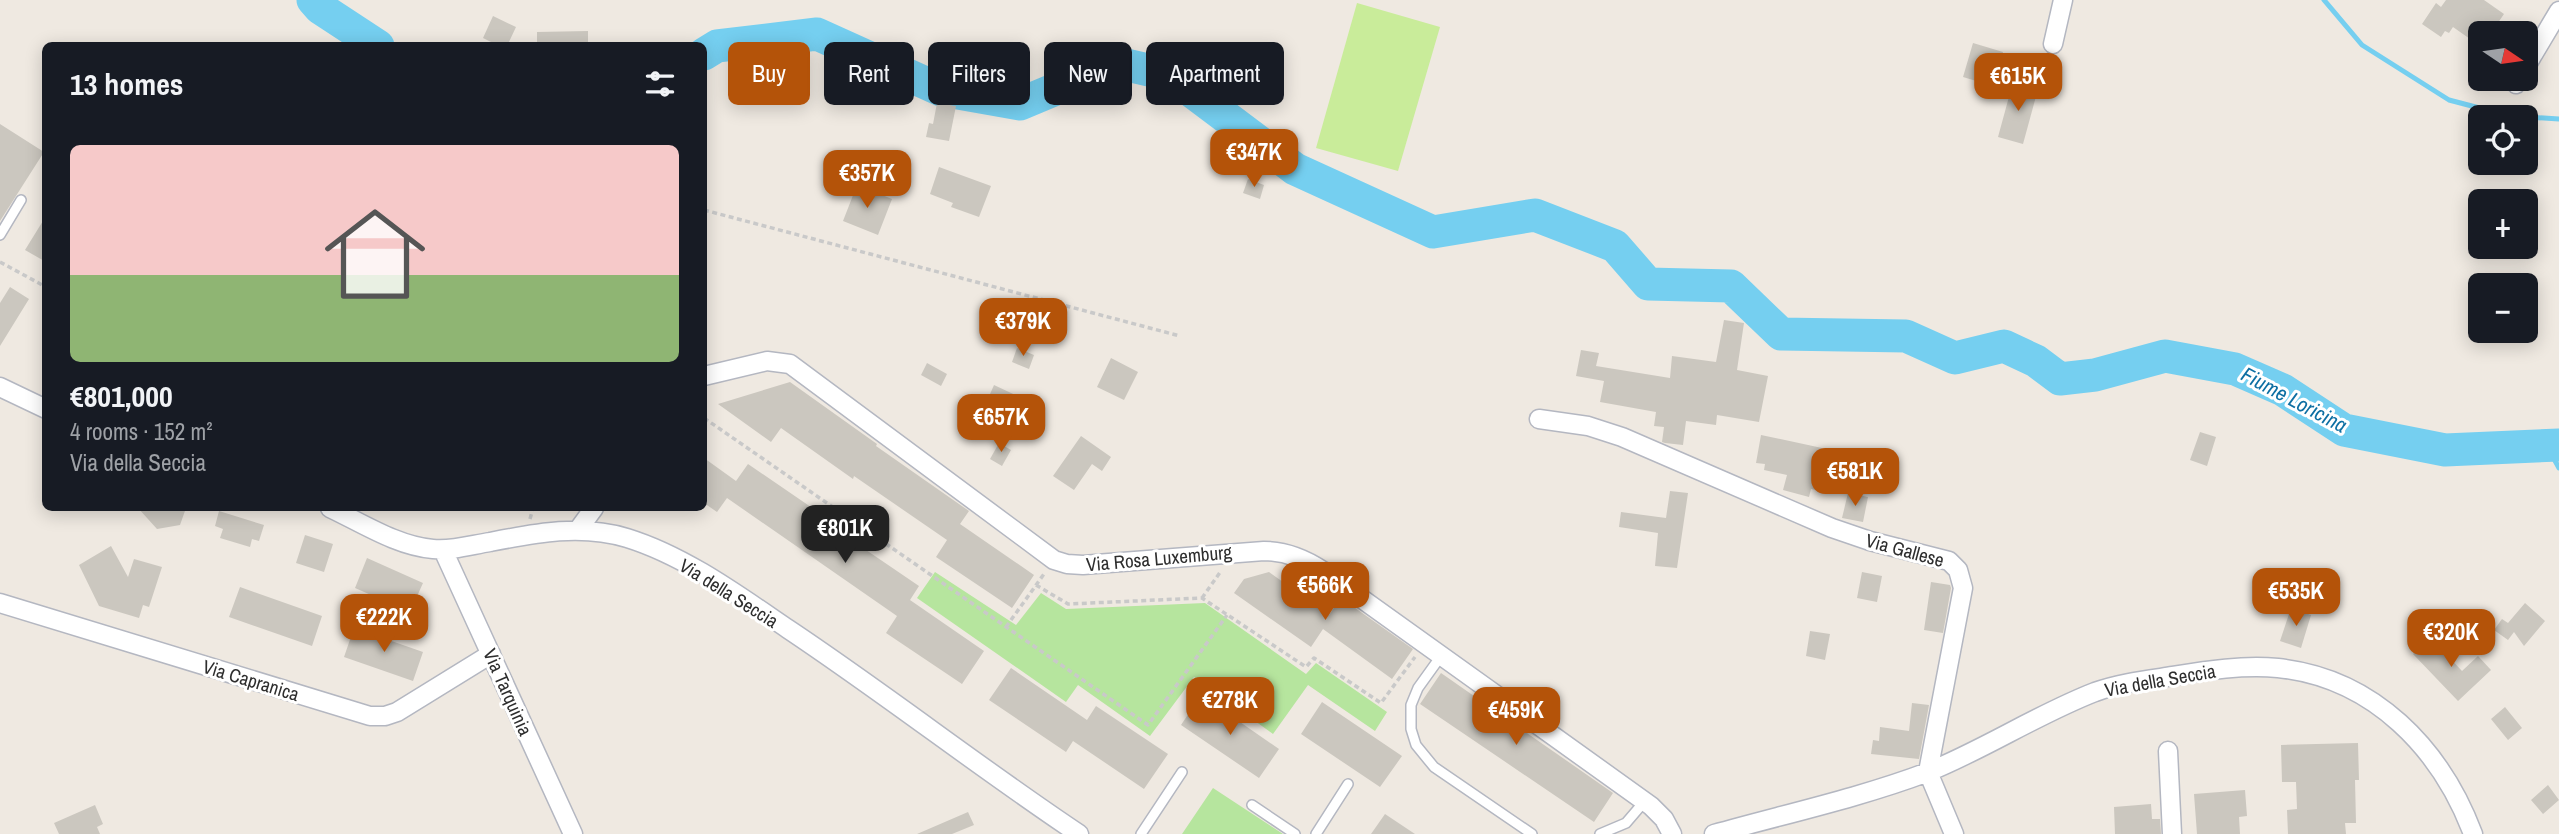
<!DOCTYPE html>
<meta charset="utf-8">
<style>
body{margin:0;font-family:"Archivo Narrow",sans-serif;background:#20242c;color:#f1f3f6;height:100vh;display:flex;flex-direction:column;font-size:26px;white-space:nowrap}
*{box-sizing:border-box;margin:0}
p{font-size:23px;color:#9ea1a6}
.icon{flex:none;width:38px;height:38px;fill:none;stroke:currentColor;stroke-width:2;stroke-linecap:round;stroke-linejoin:round}
.map{position:relative;flex:1;overflow:hidden}
.panel{position:absolute;left:42px;top:42px;width:665px;height:469px;display:flex;flex-direction:column;background:#171b24;border-radius:10px;box-shadow:0 4px 18px #0003}
.panel>*{flex:none}
.banner{position:absolute;left:728px;top:42px;width:665px;height:63px;display:flex;gap:14px}
.needle{width:46px;rotate:103deg}
.buttons{position:absolute;left:2468px;top:21px;display:grid;gap:14px}
.buttons a{display:grid;place-items:center;width:70px;height:70px;border-radius:10px;background:#171b24;box-shadow:0 4px 18px #0003;font-size:35px}
.price{position:absolute;translate:-50% -60px;padding:0 16px;border-radius:14px;background:#b45309;color:#fff;font-size:23px;line-height:46px;filter:drop-shadow(0 2px 4px #0008)}
.price::after{content:'';position:absolute;left:50%;top:42px;width:21px;height:16px;margin-left:-10px;background:inherit;clip-path:polygon(0 0,100% 0,50% 100%)}
.price.selected{background:#222;color:#fff}
ul{padding:0;list-style:none}
li{display:grid;align-content:center;gap:14px;height:371px;padding:0 28px}
li span{display:grid;place-items:center;height:217px;border-radius:10px;color:#555}
li>.icon{margin-inline-start:auto}
span .icon{width:126px;height:126px;fill:#fffc;stroke-width:1}
li b{font-size:30px}
h2{display:flex;justify-content:space-between;align-items:center;height:84px;padding:0 28px;font-size:30px}
.tag{padding:0 24px;border-radius:10px;background:#171b24;box-shadow:0 4px 18px #0003;font-size:24px;line-height:63px}
.tag.selected{background:#b45309;color:#fff}
.map>svg:first-child{display:block}
.green{fill:#b6e59e}
.pitch{fill:#c9ec9a}
.lines{fill:none;stroke-linecap:round;stroke-linejoin:round}
.stream{stroke:#75cff0;stroke-width:5}
.river{stroke:#75cff0;stroke-width:33}
.building{fill:#cbc7bf}
.lane-casing{stroke:#b4b7c1;stroke-width:12}
.street-casing{stroke:#b4b7c1;stroke-width:21}
.path{stroke:#c9c9c9;stroke-width:3.5;stroke-dasharray:5 3.5;stroke-linecap:butt}
.lane{stroke:#fff;stroke-width:9}
.street{stroke:#fff;stroke-width:18}
.labels{text-anchor:middle;stroke-width:6;stroke-linejoin:round;paint-order:stroke}
.street-label{font-size:19px;fill:#2e2e2e;stroke:#fff}
.water-label{font-size:21px;font-style:italic;fill:#0d6fa3;stroke:#fff}
</style>
<div class="map">
<svg width="2559" height="834" viewBox="0 0 2559 834">
<rect width="100%" height="100%" fill="#efe9e1"/>
<path class="green" d="M935 572 1016 625 1041 593 1066 609 1205 603 1306 674 1316 663 1387 712 1375 731 1308 685 1273 734 1194 677 1150 736 1078 685 1066 702 917 598Z
M1213 788 1283 834H1182Z"/>
<path class="pitch" d="M1357 3 1440 27 1398 171 1316 148Z"/>
<g class="lines">
<path class="stream" d="M2324 0 2362 45 2449 100 2510 116 2559 119
M2547 446 2559 468"/>
<path class="river" d="M313 0 320 8 378 46
M704 54 717 46 817 34 941 90 1020 104 1118 63 1170 75 1295 169 1433 232 1535 215 1615 246 1648 284 1731 286 1781 334 1906 336 1955 358 2004 346 2036 361 2060 379 2095 375 2165 356 2235 369 2283 390 2344 430 2445 450 2559 445"/>
</g>
<path class="building" d="M2446 0H2484L2504 14 2491 33H2480V46L2453 27 2449 33 2445 31 2441 37 2422 24 2436 3 2441 7Z
M493 16 516 27 507 46H499L483 38Z
M588 31V46H537V32Z
M1973 43 2003 52 1993 86 1963 77Z
M2013 82 2038 89 2023 144 1998 137Z
M937 103 956 106 949 141 926 137 929 123 933 124Z
M0 124 44 152 0 221Z
M939 167 991 186 979 217 951 207 953 203 930 194Z
M1248 179 1264 185 1260 199 1243 193Z
M857 185 892 199 878 235 843 221Z
M46 216V262L25 250Z
M10 287 29 299 0 346V303Z
M1724 320 1744 323 1737 370 1768 376 1759 422 1717 415 1716 425 1686 421 1683 445 1665 443 1662 442 1664 427 1654 426 1656 412 1600 402 1604 381 1576 376 1581 350 1599 353 1596 366 1670 378 1672 356 1716 362Z
M1017 348 1034 355 1029 369 1012 362Z
M1111 358 1138 372 1124 400 1097 387Z
M927 363 947 374 941 386 921 375Z
M790 382 877 444 876 446 969 511 960 524 1034 575 1012 608 936 557 947 540 854 476 853 479 781 428 771 442 718 404Z
M994 385 1022 398 1008 430 980 417Z
M2200 432 2216 437 2207 466 2190 460Z
M1761 435 1822 448 1820 458 1837 462 1830 493 1811 489 1809 497 1783 490 1787 475 1764 470 1765 464 1756 463Z
M1081 436 1111 457 1102 471 1092 464 1074 490 1053 476Z
M999 443 1011 450 1002 466 990 459Z
M704 458 736 481 748 464 824 516 822 520 919 586 910 600 984 651 962 684 886 633 897 616 727 498 717 512 704 503Z
M1670 491 1688 493 1677 568 1655 566 1658 533 1619 527 1621 512 1666 518Z
M1848 493 1868 497 1863 522 1842 518Z
M138 508H186L180 525 157 529Z
M219 511 264 525 259 541 252 539 250 547 220 538 223 529 215 526Z
M305 535 333 544 324 572 296 563Z
M111 546 128 577 134 559 162 567 149 607 143 605 139 618 99 606 79 565Z
M367 558 423 583 410 612 355 588Z
M1269 572 1329 615 1341 598 1413 649 1392 679 1323 629 1311 647 1234 593 1244 579Z
M1862 572 1882 576 1877 602 1857 598Z
M1931 582 1950 585 1951 588 1943 633 1924 630Z
M240 587 322 616 312 646 229 617Z
M2525 603 2545 621 2524 646 2514 632 2508 640 2494 630 2502 619 2508 623Z
M2291 608 2311 615 2301 648 2280 641Z
M354 628 423 652 413 681 344 657Z
M1810 631 1830 634 1825 660 1806 656Z
M2430 637 2462 671 2478 656 2491 670 2458 701 2413 654Z
M1011 668 1087 720 1096 706 1168 754 1144 789 1073 741 1066 752 989 700Z
M1441 673 1613 793 1594 822 1420 704Z
M1201 695 1279 749 1259 778 1181 725Z
M1322 702 1402 756 1380 787 1301 734Z
M1912 703 1929 705 1919 759 1871 754 1873 740 1879 741 1880 727 1909 731Z
M2505 707 2522 728 2508 740 2491 719Z
M2358 743 2359 780H2355L2356 823H2345L2346 834H2288L2287 810 2297 809 2296 782H2282L2281 745Z
M2548 785 2559 800 2543 814 2531 800Z
M2245 790 2247 816 2239 817 2240 834H2197L2194 794Z
M2151 804 2152 819H2160L2161 834H2115L2114 807Z
M95 805 103 824 97 827 100 834H59L54 823Z
M968 812 974 825 952 834H917Z
M1385 814 1415 834H1371Z"/>
<g class="lines">
<g class="lane-casing">
<path id="lane" d="M0 235 21 200
M1441 656 1418 688 1411 705V729L1416 745 1434 767 1532 834
M1252 805 1295 834
M1141 834 1182 772
M1316 834 1348 784
M1600 834 1626 823 1644 802"/>
</g>
<g class="street-casing">
<path id="street" d="M2053 44 2063 0
M2525 68 2559 11
M2516 84 2519 79
M704 376 767 361 790 364 1054 560 1067 564 1083 565 1264 551C1286 551 1305 559 1323 571L1651 806 1664 819 1672 834
M0 387 46 409
M1539 419 1588 426 1622 437 1832 528 1870 541 1949 561 1958 570 1963 588 1928 772 1954 834
M330 508C362 523 397 546 433 549 452 551 471 545 490 542 536 533 581 524 627 538 685 556 738 595 788 629 887 695 980 768 1079 834
M578 530 594 508
M443 550 573 834
M0 603 370 716H385L397 712 491 654
M2168 751 2172 834
M1714 834C1785 814 1859 798 1928 772 1985 749 2038 714 2095 692 2120 683 2147 680 2173 676 2208 670 2243 665 2278 668 2374 678 2441 749 2473 834"/>
</g>
<path class="path" d="M704 210 1180 336
M0 262 46 287
M704 418 1148 725 1227 615
M530 519 533 508
M1036 585 1068 604 1202 598 1306 667 1314 658 1381 703 1415 657
M1202 598 1221 571
M1006 627 1044 574"/>
<use href="#lane" class="lane"/>
<use href="#street" class="street"/>
</g>
<g class="labels">
<g class="street-label">
<text transform="translate(1905 550) rotate(15)" y="7">Via Gallese</text>
<text transform="translate(1159 558) rotate(-5)" y="7">Via Rosa Luxemburg</text>
<text transform="translate(729 593) rotate(32)" y="7">Via della Seccia</text>
<text transform="translate(251 680) rotate(17)" y="7">Via Capranica</text>
<text transform="translate(2160 680) rotate(-10)" y="7">Via della Seccia</text>
<text transform="translate(508 692) rotate(66)" y="7">Via Tarquinia</text>
</g>
<g class="water-label">
<text transform="translate(2294 400) rotate(28)" y="7">Fiume Loricina</text>
</g>
</g>
</svg>
<div class="buttons">
<a><svg class="needle" viewBox="-14 -14 28 28"><path d="M0-13l5 13h-10z" fill="#e53935"/><path d="M0 13l5-13h-10z" fill="#9ea1a6"/></svg></a>
<a><svg class="icon" aria-label="locate" viewBox="0 0 24 24"><circle cx="12" cy="12" r="6"/><path d="M12 2v4M12 18v4M2 12h4M18 12h4"/></svg></a>
<a>+</a>
<a>−</a>
</div>
<b class="price" style="left:2018px;top:113px">€615K</b>
<b class="price" style="left:1254px;top:189px">€347K</b>
<b class="price" style="left:867px;top:210px">€357K</b>
<b class="price" style="left:1023px;top:358px">€379K</b>
<b class="price" style="left:1001px;top:454px">€657K</b>
<b class="price" style="left:1855px;top:508px">€581K</b>
<b class="price selected" style="left:845px;top:565px">€801K</b>
<b class="price" style="left:1325px;top:622px">€566K</b>
<b class="price" style="left:2296px;top:628px">€535K</b>
<b class="price" style="left:384px;top:654px">€222K</b>
<b class="price" style="left:2451px;top:669px">€320K</b>
<b class="price" style="left:1230px;top:737px">€278K</b>
<b class="price" style="left:1516px;top:747px">€459K</b>
<div class="banner">
<a class="tag selected">Buy</a>
<a class="tag">Rent</a>
<a class="tag">Filters</a>
<a class="tag">New</a>
<a class="tag">Apartment</a>
</div>
<section class="panel">
<h2>13 homes<svg class="icon" aria-label="filters" viewBox="0 0 24 24"><path d="M4 7h16M4 17h16"/><circle cx="9" cy="7" r="2"/><circle cx="15" cy="17" r="2"/></svg></h2>
<ul>
<li><span style="background:linear-gradient(#f6c9c9 60%,#8fb573 0)"><svg class="icon" aria-label="home" viewBox="0 0 24 24"><path d="M3 11l9-7 9 7M6 9v11h12V9"/></svg></span><div><b>€801,000</b><p>4 rooms · 152 m²</p><p>Via della Seccia</p></div></li>
</ul>
</section>
</div>
